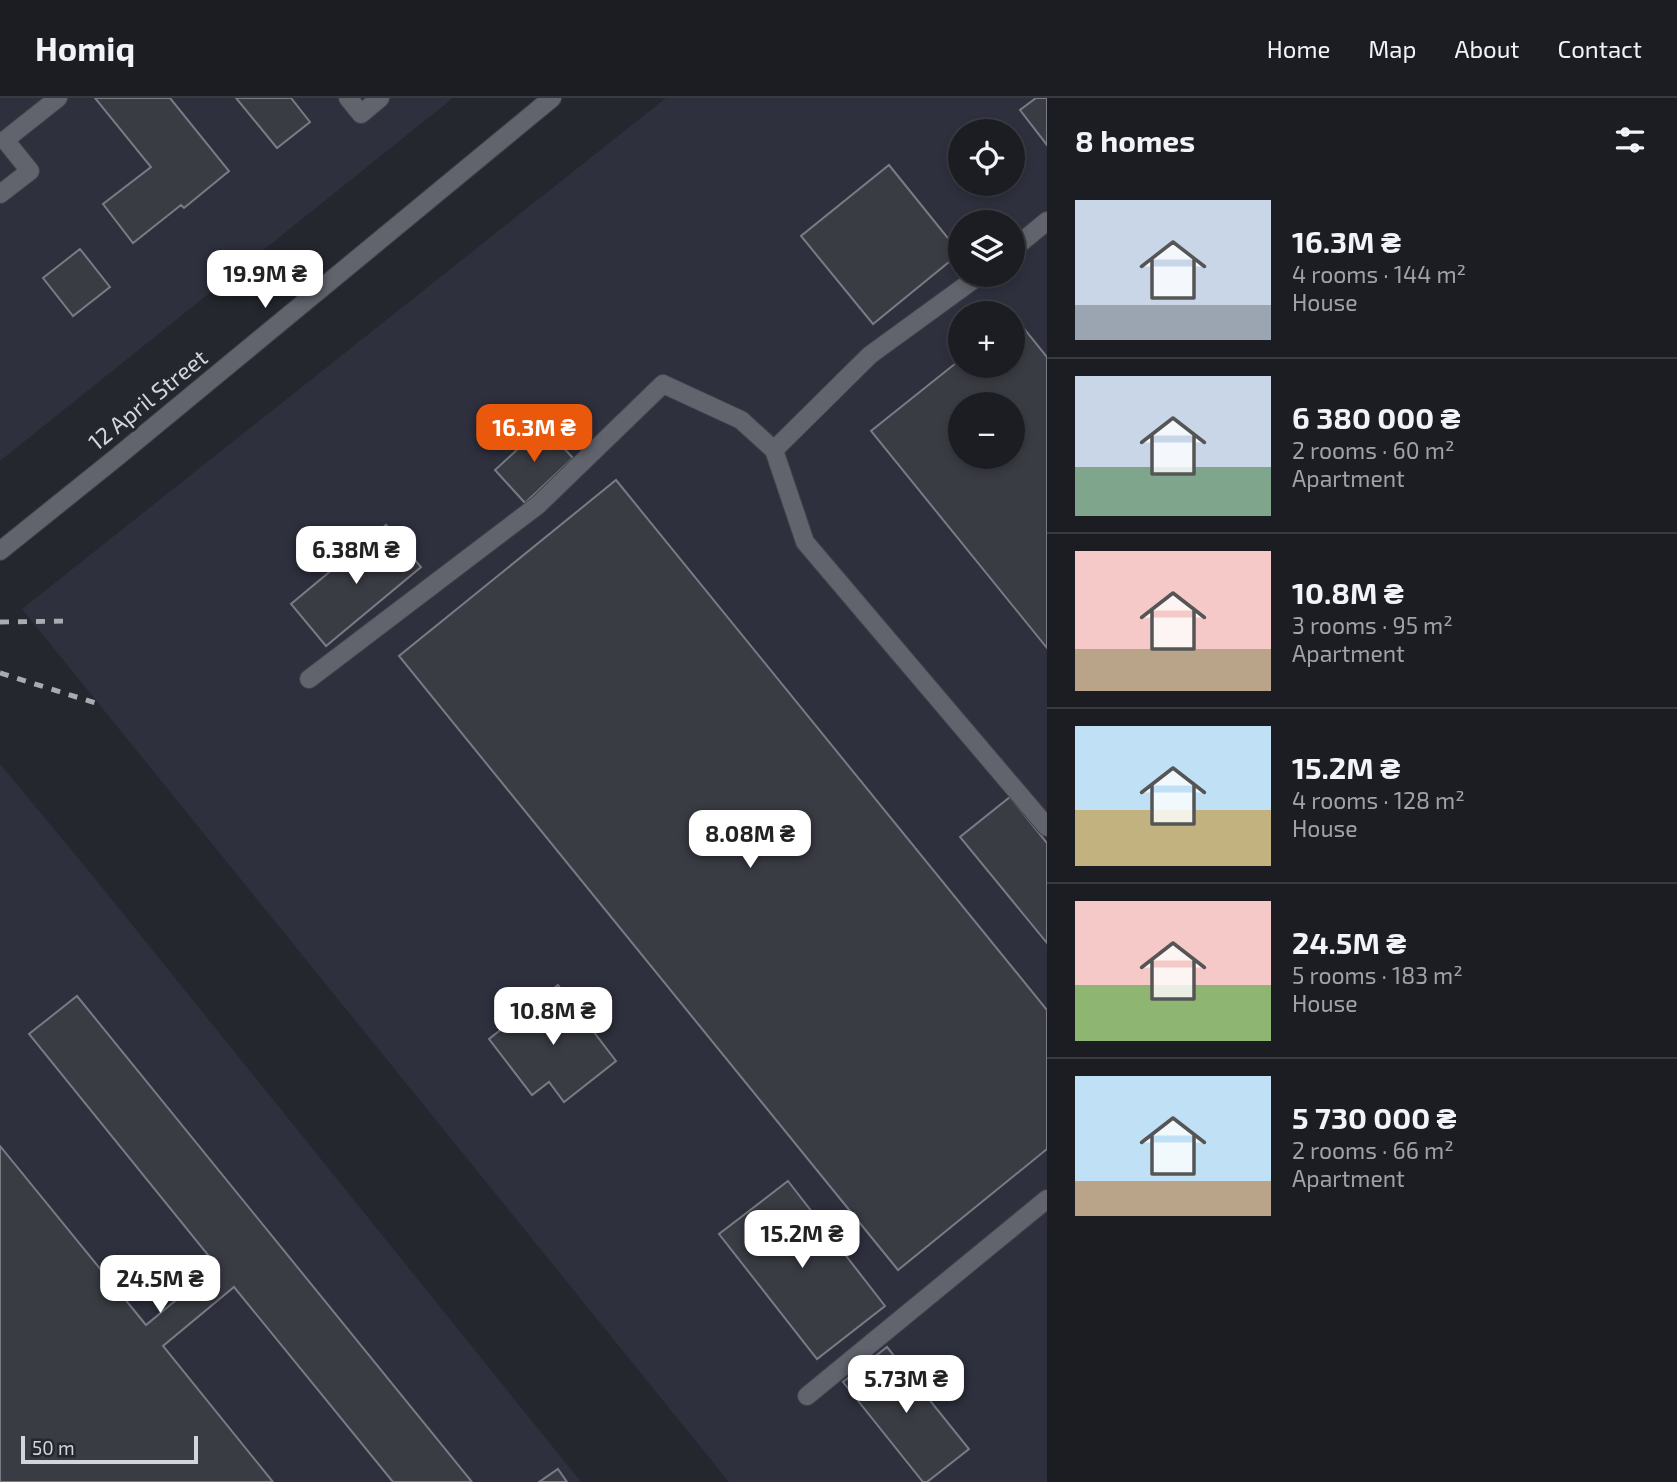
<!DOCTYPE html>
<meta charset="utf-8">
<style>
body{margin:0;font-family:"Exo 2",sans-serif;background:#292a30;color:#f1f3f6;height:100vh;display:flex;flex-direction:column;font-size:26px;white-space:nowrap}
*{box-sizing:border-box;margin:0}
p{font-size:23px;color:#a0a2a6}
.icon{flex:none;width:38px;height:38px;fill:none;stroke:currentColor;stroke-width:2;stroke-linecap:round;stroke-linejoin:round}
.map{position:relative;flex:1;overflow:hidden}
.side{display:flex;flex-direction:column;background:#1c1d23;width:630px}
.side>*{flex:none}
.controls{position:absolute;left:948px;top:21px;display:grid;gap:14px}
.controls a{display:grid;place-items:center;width:77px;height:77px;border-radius:50%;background:#1c1d23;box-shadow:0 4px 10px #0003,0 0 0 2px #3a3b41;font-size:35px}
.scale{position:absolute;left:21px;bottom:18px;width:177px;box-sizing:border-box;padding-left:7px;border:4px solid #d4d5da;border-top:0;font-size:19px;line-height:24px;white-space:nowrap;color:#d4d5da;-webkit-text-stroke:5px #25272f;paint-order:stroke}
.price{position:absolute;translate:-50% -60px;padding:0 16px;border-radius:14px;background:#fff;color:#222;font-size:23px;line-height:46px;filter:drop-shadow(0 2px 4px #0008)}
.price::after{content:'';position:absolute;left:50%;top:42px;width:21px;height:16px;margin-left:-10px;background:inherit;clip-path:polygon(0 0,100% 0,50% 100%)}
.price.current{background:#ea580c;color:#fff}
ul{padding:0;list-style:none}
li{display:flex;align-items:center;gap:21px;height:175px;padding:0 28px}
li+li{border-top:2px solid #3a3b41}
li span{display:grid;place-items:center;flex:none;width:196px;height:140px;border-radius:0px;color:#555}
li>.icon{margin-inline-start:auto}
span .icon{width:84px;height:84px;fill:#fffc;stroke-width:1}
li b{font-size:30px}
h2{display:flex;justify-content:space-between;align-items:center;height:84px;padding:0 28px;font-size:30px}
header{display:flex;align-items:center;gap:42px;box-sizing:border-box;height:98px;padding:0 35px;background:#1c1d23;border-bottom:2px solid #3a3b41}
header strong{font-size:33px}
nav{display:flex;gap:38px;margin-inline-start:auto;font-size:24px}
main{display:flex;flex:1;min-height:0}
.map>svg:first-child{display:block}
.built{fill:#2e303e;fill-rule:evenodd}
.building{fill:#3a3c44;stroke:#797b84;stroke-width:2;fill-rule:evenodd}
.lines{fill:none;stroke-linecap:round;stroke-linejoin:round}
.minor-casing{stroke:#42434a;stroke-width:20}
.minor{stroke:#62646d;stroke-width:18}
.rail{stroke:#aaabb1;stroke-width:5;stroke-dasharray:9 9;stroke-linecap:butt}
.labels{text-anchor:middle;stroke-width:6;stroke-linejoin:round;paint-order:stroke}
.street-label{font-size:23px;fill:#d4d5da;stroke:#25272f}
</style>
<header>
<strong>Homiq</strong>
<nav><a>Home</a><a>Map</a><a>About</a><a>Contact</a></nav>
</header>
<main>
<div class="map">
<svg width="1047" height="1384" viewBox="0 0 1047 1384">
<rect width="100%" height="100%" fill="#25272f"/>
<path class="built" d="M0 0H453L0 363Z
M666 0H1047V1384H729L22 511ZM961 33H1013V86H961ZM961 124H1013V177H961ZM961 215H1013V268H961ZM961 306H1013V359H961Z
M0 666 92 777 581 1384H0Z"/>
<path class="building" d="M95 0H170L229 73 184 110 181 107 133 145 103 106 151 69Z
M236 0H291L310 24 277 50Z
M1036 0H1047V47L1020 12Z
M889 67 960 155 873 226 801 138Z
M80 151 110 189 73 218 43 180Z
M1014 218 1047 259V550L871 333 961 261V268H1013ZM961 306H1013V359H961Z
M543 328 573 360 525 405 495 372Z
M616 382 1047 912V1051L898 1172 399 558Z
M386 427 421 469 326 548 291 506Z
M1010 699 1047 745V845L960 739Z
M558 887 616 963 564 1004 549 984 532 997 489 941Z
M77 898 472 1384H393L234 1189 163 1248 273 1384H0V1048L146 1227 217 1168 29 936Z
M788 1083 885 1208 817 1261 719 1136Z
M887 1249 969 1351 927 1384H923L843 1284Z
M558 1371 567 1384H539Z"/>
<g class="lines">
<g class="minor-casing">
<path id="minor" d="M348 0 361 16 380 0
M0 96 30 73 5 42 58 0
M1013 151 1047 123
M774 352 870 257 980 177
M0 453 117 359 552 0
M309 581 538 407 663 286 741 322 774 352 805 444 1047 729
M807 1298 1047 1101"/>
</g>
<use href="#minor" class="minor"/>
<path class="rail" d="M0 524 72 523
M0 575 102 607"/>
</g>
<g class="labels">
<g class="street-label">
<text transform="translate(148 302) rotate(-39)" y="8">12 April Street</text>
</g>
</g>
</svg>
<div class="controls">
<a><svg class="icon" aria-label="locate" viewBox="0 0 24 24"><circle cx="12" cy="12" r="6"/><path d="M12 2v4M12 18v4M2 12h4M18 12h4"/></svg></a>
<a><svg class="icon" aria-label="layers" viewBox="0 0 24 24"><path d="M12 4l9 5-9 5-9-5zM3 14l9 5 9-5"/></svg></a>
<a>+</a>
<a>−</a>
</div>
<div class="scale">50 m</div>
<b class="price" style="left:265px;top:212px">19.9M ₴</b>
<b class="price current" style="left:534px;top:366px">16.3M ₴</b>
<b class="price" style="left:356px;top:488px">6.38M ₴</b>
<b class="price" style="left:750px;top:772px">8.08M ₴</b>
<b class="price" style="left:553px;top:949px">10.8M ₴</b>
<b class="price" style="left:802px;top:1172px">15.2M ₴</b>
<b class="price" style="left:160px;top:1217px">24.5M ₴</b>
<b class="price" style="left:906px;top:1317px">5.73M ₴</b>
</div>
<section class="side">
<h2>8 homes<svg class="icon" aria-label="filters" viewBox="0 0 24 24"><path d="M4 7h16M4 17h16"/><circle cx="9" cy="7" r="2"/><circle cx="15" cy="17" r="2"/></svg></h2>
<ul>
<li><span style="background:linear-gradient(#c9d6e8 75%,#9aa5b1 0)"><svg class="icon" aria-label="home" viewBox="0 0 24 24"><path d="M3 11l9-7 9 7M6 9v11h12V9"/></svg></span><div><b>16.3M ₴</b><p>4 rooms · 144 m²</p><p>House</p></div></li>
<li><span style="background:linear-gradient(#c9d6e8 65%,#7fa58c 0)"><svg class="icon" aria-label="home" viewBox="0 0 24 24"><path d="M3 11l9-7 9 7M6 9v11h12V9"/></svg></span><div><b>6 380 000 ₴</b><p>2 rooms · 60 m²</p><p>Apartment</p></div></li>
<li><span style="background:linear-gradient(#f6c9c9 70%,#b9a48a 0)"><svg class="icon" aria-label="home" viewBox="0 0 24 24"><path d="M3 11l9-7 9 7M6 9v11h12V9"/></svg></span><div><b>10.8M ₴</b><p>3 rooms · 95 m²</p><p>Apartment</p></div></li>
<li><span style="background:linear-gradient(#bfe0f5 60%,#c2b280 0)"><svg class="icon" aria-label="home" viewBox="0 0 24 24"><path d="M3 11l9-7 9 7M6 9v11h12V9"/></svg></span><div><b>15.2M ₴</b><p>4 rooms · 128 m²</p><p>House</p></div></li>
<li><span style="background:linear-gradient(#f6c9c9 60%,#8fb573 0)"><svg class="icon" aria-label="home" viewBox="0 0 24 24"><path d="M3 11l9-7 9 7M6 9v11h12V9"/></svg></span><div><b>24.5M ₴</b><p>5 rooms · 183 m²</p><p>House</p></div></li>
<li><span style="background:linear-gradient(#bfe0f5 75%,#b9a48a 0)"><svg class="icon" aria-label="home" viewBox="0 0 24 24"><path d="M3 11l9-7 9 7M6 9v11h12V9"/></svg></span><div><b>5 730 000 ₴</b><p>2 rooms · 66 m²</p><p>Apartment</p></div></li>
</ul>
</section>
</main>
